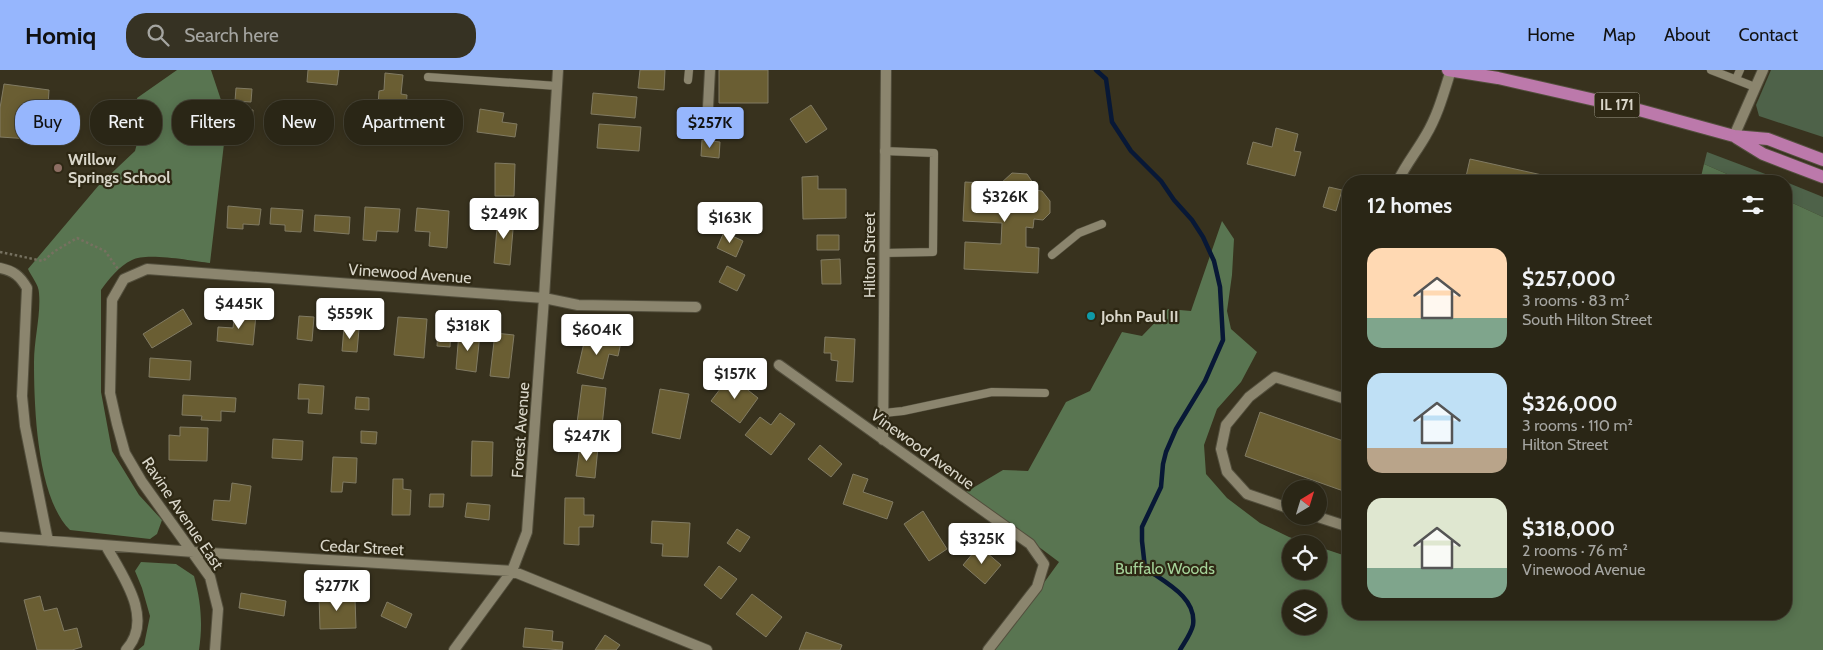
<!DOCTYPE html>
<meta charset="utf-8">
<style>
body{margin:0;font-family:Cabin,sans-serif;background:#363223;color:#f1f3f6;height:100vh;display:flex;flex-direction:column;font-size:19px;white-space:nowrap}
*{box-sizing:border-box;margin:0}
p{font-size:16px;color:#a5a5a1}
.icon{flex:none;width:28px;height:28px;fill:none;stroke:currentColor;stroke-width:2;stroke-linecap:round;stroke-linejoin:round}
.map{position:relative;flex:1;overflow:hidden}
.sheet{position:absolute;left:1342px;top:105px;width:450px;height:445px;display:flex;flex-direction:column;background:#2a2616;border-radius:20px;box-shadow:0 2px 12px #0003,0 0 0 1px #464335}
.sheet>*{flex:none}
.guide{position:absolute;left:15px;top:30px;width:475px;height:45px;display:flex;gap:10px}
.needle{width:32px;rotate:38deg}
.buttons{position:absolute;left:1282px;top:410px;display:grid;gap:10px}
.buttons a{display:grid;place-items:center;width:45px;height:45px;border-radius:50%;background:#2a2616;box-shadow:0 2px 12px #0003,0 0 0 1px #464335;font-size:25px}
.price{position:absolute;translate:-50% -42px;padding:0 11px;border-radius:5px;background:#fff;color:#222;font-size:16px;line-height:32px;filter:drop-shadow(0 1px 2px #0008)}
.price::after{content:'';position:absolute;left:50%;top:30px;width:15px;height:11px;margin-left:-8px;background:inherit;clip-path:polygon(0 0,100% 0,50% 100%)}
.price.on{background:#96b6fd;color:#111}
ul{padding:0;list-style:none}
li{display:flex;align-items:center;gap:15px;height:125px;padding:0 25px}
li span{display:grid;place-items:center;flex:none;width:140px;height:100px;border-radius:15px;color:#555}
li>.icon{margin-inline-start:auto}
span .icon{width:60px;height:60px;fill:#fffc;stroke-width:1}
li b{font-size:21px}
h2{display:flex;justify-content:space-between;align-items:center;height:60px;padding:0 25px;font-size:21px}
.pill{padding:0 18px;border-radius:20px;background:#2a2616;box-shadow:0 2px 12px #0003,0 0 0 1px #464335;font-size:18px;line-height:45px}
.pill.on{background:#96b6fd;color:#111}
header{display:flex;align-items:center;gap:30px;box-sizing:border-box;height:70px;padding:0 25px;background:#96b6fd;color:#111}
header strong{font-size:24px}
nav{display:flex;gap:28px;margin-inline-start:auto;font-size:18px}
.search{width:350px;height:45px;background:#363223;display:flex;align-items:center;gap:12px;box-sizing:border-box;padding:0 18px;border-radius:20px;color:#a5a5a1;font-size:19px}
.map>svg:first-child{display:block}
.green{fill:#4e6249}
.forest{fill:#597551;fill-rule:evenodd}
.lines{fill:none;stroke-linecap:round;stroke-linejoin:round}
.stream{stroke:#081836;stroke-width:4.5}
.building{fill:#6a5e33;stroke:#817b63}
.lane-casing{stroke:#534f3d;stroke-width:9}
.street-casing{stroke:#534f3d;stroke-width:12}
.primary-casing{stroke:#534f3d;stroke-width:14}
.path{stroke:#767160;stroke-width:2.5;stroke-dasharray:2.5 2.5;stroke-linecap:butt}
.lane{stroke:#8b856e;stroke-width:8}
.street{stroke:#8b856e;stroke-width:10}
.primary{stroke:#bc79ab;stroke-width:12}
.education-dot{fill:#8d6e63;stroke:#2e2814;stroke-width:2}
.culture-dot{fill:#0f9aa8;stroke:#2e2814;stroke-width:2}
.labels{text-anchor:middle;stroke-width:4.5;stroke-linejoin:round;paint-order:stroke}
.shield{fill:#2e2814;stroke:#a6a293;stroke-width:1}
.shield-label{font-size:15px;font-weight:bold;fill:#d9d6c9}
.poi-label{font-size:16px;font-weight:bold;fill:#d9d6c9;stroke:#2e2814;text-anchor:start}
.street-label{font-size:16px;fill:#d9d6c9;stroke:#2e2814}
.park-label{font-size:16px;fill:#a5d399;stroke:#2e2814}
</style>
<header>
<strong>Homiq</strong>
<div class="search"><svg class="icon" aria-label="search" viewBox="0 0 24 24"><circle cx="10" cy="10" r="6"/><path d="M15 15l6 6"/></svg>Search here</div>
<nav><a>Home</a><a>Map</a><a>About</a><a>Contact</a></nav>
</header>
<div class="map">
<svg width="1823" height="580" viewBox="0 0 1823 580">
<rect width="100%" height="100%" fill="#38321e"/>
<path class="green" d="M1771 0H1823V67L1759 46 1756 35Z
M1707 82 1784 111H1743L1704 94Z
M1786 112 1823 127V147L1786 130Z
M1349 206V238L1342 239 1343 207Z"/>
<path class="forest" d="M177 0H211L227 48 210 193C193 191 146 182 132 190 119 196 109 209 101 220V322L112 381 139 425 162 450 157 464 150 469 70 460C37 428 34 337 34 292 34 269 41 245 39 223 39 215 31 206 28 199L99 115 135 81 141 58 137 28Z
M1704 94 1743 111H1700Z
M1786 130 1823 147V580H995L1059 492 966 422 1003 400 1028 401 1066 332 1090 321 1122 262 1142 266 1168 239 1191 241 1222 151 1234 169 1232 205 1227 241 1231 259 1257 282 1241 312 1217 339 1204 375 1206 404 1227 428 1260 453 1289 467 1310 474H1291V501H1319V477L1349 487V544H1786ZM1291 529H1319V556H1291Z
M141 492 176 494 194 506C201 532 203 554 199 580H138L144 575 150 546 142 518 135 501Z"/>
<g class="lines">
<path class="stream" d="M1096 0 1106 9 1112 52 1131 81 1161 111 1174 130 1192 150 1203 167 1214 191 1220 217 1223 270 1205 311 1176 359 1166 382 1163 394 1161 417 1142 457V471L1145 498C1164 512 1197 527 1193 555 1191 564 1184 573 1180 580"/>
</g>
<path class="building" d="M308 0H339L337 15 307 12Z
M640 0H665L664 20 638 18Z
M719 0H768V33H719Z
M385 3 403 5 401 24 407 25 405 53 377 50 379 21 384 20Z
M4 14 49 20 46 70 0 67V38Z
M236 18 252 19 251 32 235 31Z
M593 23 637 27 635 48 591 44Z
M811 35 827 59 806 73 790 49Z
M239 39 253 40 252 57 238 55Z
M480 39 504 43 502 52 517 54 515 67 477 62Z
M599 54 641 57 639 81 597 78Z
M1276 58 1298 64 1294 81 1301 82 1295 106 1247 94 1253 72 1272 77Z
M702 70 720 72 719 88 701 86Z
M1470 89 1569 111H1465Z
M495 93 515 94 514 126H495Z
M1012 103 1027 104 1035 116V120L1042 121 1050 131V143L1043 150 1034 149 1033 158 1026 157V177L1039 178 1038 203 964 199 965 172 1001 174 1002 153 963 151 965 112 1000 114Z
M818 106V119H846V148L803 149 802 107Z
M1329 117 1342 120 1336 141 1323 137Z
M228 136 261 139 259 155 243 154V159L227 158Z
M365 137 400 139 398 162 377 161 376 171 363 170Z
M271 138 303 140 301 162 285 161V155L270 154Z
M417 138 449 141 447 178 429 176 430 162 415 161Z
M315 145 350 147 349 164 314 161Z
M498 146 514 148 510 195 494 193Z
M724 162 743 171 736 187 717 178Z
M817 165H839V180H817Z
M840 189 841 214H822L821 190Z
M727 196 745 205 737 221 719 212Z
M183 239 192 254 152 278 143 264Z
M235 242 256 245 253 275 217 271 218 257 233 258Z
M299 246 314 247 312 271 297 269Z
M398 247 427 249 424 288 394 285Z
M344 257 359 259 357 282 342 281Z
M438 259 451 260 450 277 437 276Z
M459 262 480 264 476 302 456 299Z
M495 263 514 265 509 308 490 306Z
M586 264 621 272 618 286 609 284 603 309 577 303Z
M825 267 855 269 853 312 836 311 838 291 831 290V283H824Z
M150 288 191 291 190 310 149 307Z
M730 306 758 328 740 353 711 331Z
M299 314 324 316 322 344 308 343 309 329H298Z
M582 315 606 318 602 356 577 353Z
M660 319 689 324 680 369 652 363Z
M183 325 236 328 235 342 221 341V351L201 350 202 346 182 345Z
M356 327 369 328V340L355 339Z
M1260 342 1349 373V423L1245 386Z
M780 343 795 354 771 385 745 365 760 347 771 355Z
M180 357 208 358 207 391 169 390V365L180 366Z
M361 361 377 362 376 374 361 373Z
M273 369 303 371 302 390 272 388Z
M472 371 493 372 492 406H471Z
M580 375 598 377 595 408 576 406Z
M820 375 842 394 831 407 808 389Z
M333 387 357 388 356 413 343 412 342 422H331Z
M853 404 868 409 863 422 893 432 887 449 843 434Z
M393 409H403V419L411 420 410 445H392Z
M232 413 251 416 246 454 212 450 214 430 230 431Z
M430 424H444L443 437H429Z
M565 428H584V445H594L593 457H579V475L564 474Z
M467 433 490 435 489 450 465 447Z
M923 441 947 479 929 491 904 454Z
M652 451 690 453 688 487 662 486 663 474 651 473Z
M737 459 750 467 740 482 727 473Z
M979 476 1001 495 985 514 963 495Z
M719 496 737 509 721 529 704 515Z
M241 523 286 531 284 546 239 538Z
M752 524 782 547 766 567 736 544Z
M319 525H344V529L355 528 356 558 320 559Z
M40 526 44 541 57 538 64 561 77 558 82 577 72 580H37L24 530Z
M387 532 412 544 406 558 381 546Z
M525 558 553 561 552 571 563 572 562 580 523 577Z
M806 562 842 575 840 580H799Z
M605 565 620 575 616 580H595Z"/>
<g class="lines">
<g class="lane-casing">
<path id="lane" d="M1711 0 1755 17
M428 7 557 16
M1736 9 1740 0
M688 10 689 0
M884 183 933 182 934 83 884 81
M1052 185 1079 163 1102 154
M884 343 903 341 992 322 1045 323"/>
</g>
<g class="street-casing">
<path id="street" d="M707 56 710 0
M1734 66 1763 0
M1398 111C1406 94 1417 81 1426 65 1438 45 1444 22 1451 0
M0 198C14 201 20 206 27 218L22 326 25 356 48 471
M779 295 1030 474 1044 494 1037 517 988 580
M883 370 886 0
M1291 439 1247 424 1227 402 1221 379 1226 355 1249 327 1275 307 1349 330
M1315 446 1349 457
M0 467 194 482 512 501 707 580
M106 476C122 505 155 549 126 580
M215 580 218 539 210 507 142 412 125 383 117 354 110 323 112 230 124 209 147 199 544 228 578 235 696 237
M454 580 512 501 527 462 544 228 558 0"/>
</g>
<g class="primary-casing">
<path id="primary" d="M1448 0 1498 8 1639 40 1734 66 1768 69 1823 90
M1737 68 1763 84 1823 107"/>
</g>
<path class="path" d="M0 182 43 191 55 181 77 168 105 181 118 199"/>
<use href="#lane" class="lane"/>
<use href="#street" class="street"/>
<use href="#primary" class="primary"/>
</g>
<circle class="education-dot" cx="58" cy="98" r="5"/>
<circle class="culture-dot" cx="1091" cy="246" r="5"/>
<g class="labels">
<rect class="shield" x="1594.5" y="22.5" width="45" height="25" rx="4"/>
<g class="shield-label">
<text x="1617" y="40">IL 171</text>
</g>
<g class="poi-label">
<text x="68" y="95">Willow<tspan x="68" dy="18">Springs School</tspan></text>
<text x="1101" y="252">John Paul II</text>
</g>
<g class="street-label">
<text transform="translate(869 185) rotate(-90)" y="6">Hilton Street</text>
<text transform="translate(410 203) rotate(4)" y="6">Vinewood Avenue</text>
<text transform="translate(520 360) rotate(-86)" y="6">Forest Avenue</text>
<text transform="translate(923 379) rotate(36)" y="6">Vinewood Avenue</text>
<text transform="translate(183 443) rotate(56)" y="6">Ravine Avenue East</text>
<text transform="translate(362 477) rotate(3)" y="6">Cedar Street</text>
</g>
<g class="park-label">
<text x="1165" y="504">Buffalo Woods</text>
</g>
</g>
</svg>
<div class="buttons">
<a><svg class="needle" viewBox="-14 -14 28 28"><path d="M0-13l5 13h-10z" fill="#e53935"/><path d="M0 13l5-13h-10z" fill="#a5a5a1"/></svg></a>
<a><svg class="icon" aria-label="locate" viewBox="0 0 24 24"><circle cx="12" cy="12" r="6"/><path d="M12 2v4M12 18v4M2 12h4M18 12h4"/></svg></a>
<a><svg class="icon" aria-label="layers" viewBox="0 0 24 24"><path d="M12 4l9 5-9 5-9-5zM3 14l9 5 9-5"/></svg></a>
</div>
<b class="price on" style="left:710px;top:79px">$257K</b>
<b class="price" style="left:1005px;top:153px">$326K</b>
<b class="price" style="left:504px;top:170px">$249K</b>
<b class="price" style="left:730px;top:174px">$163K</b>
<b class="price" style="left:239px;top:260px">$445K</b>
<b class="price" style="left:350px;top:270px">$559K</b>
<b class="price" style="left:468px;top:282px">$318K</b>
<b class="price" style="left:597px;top:286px">$604K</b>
<b class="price" style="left:735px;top:330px">$157K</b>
<b class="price" style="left:587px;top:392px">$247K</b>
<b class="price" style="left:982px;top:495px">$325K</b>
<b class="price" style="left:337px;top:542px">$277K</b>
<div class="guide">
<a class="pill on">Buy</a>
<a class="pill">Rent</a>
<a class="pill">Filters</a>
<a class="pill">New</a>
<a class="pill">Apartment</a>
</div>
<section class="sheet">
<h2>12 homes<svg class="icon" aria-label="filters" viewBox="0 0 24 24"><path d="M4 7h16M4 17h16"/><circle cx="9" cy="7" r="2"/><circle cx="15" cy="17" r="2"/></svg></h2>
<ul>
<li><span style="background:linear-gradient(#ffd9b3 70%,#7fa58c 0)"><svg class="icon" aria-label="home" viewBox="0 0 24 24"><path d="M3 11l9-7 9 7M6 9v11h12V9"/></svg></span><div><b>$257,000</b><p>3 rooms · 83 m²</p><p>South Hilton Street</p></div></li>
<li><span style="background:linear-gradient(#bfe0f5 75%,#b9a48a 0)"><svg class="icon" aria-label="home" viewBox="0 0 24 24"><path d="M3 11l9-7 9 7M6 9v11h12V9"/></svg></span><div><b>$326,000</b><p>3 rooms · 110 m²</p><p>Hilton Street</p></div></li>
<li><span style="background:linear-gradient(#dfe7d0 70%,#7fa58c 0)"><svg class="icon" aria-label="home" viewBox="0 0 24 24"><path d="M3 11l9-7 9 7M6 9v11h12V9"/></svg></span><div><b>$318,000</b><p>2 rooms · 76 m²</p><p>Vinewood Avenue</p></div></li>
</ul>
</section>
</div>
